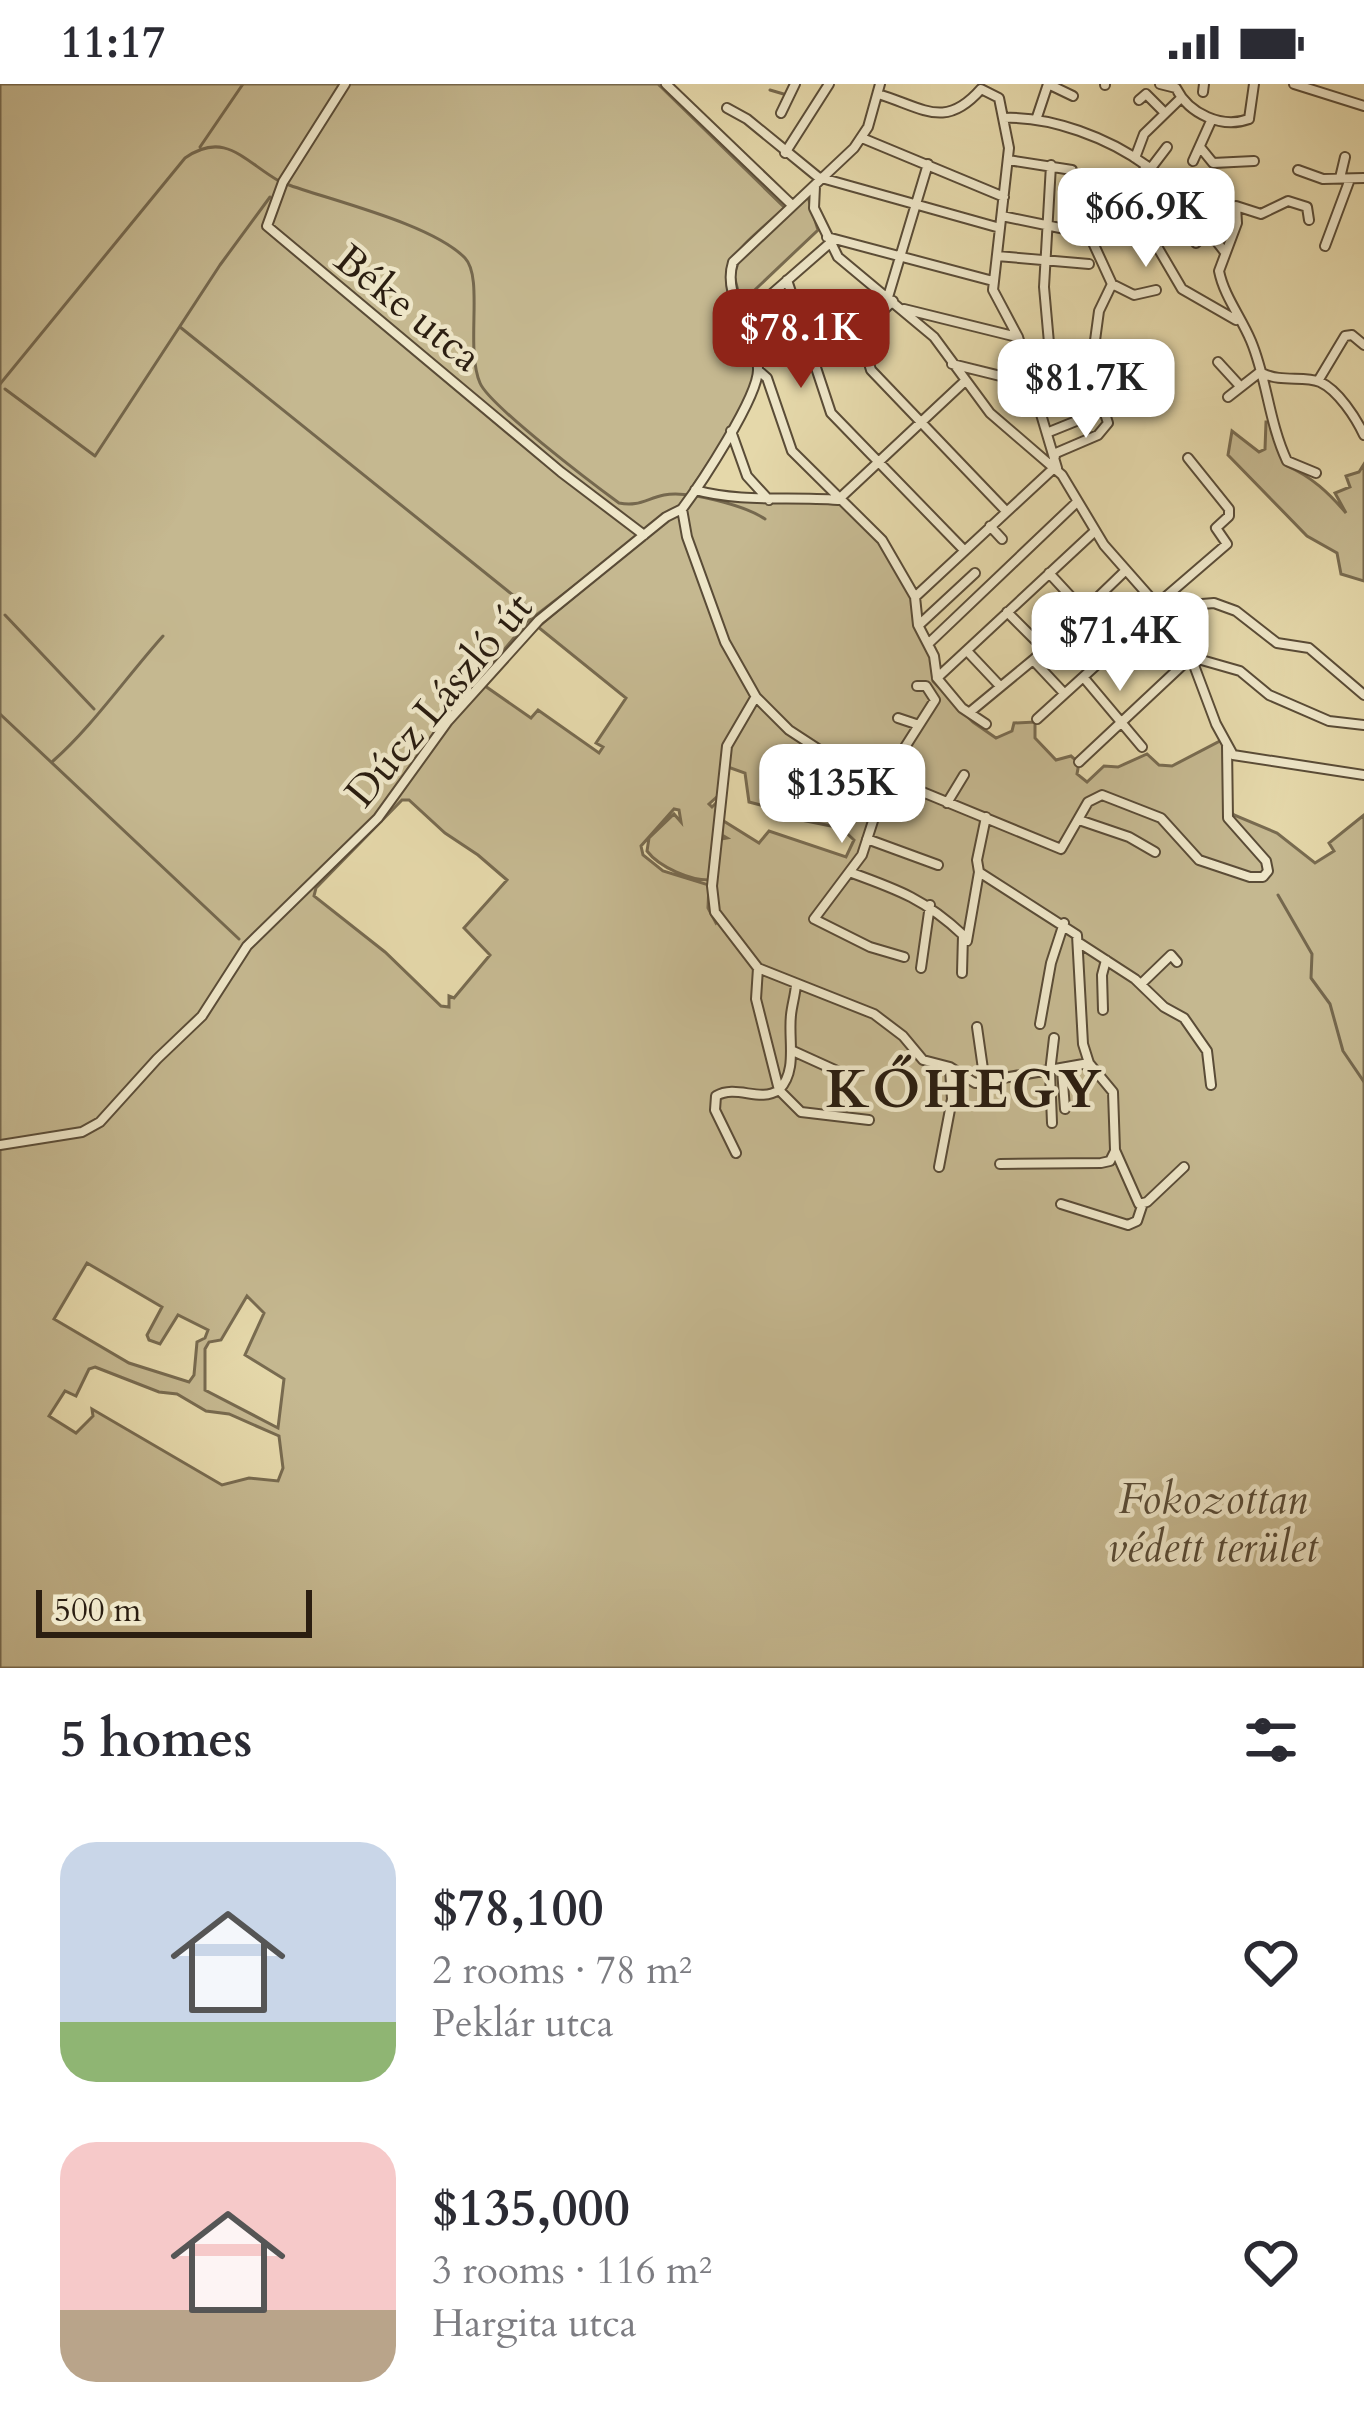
<!DOCTYPE html>
<meta charset="utf-8">
<style>
body{margin:0;font-family:Cardo,serif;background:#f7f7f7;color:#2b2b33;height:100vh;display:flex;flex-direction:column;font-size:45px;white-space:nowrap}
*{box-sizing:border-box;margin:0}
p{font-size:39px;color:#7c7c81}
.icon{flex:none;width:66px;height:66px;fill:none;stroke:currentColor;stroke-width:2;stroke-linecap:round;stroke-linejoin:round}
.map{position:relative;height:1584px;overflow:hidden}
.drawer{display:flex;flex-direction:column;background:#fff;flex:1}
.drawer>*{flex:none}
.scale{position:absolute;left:36px;bottom:30px;width:276px;box-sizing:border-box;padding-left:12px;border:6px solid #2b1e11;border-top:0;font-size:33px;line-height:42px;white-space:nowrap;color:#2b1e11;-webkit-text-stroke:9px #eee6c8;paint-order:stroke}
.price{position:absolute;translate:-50% -102px;padding:0 27px;border-radius:24px;background:#fff;color:#222;font-size:39px;line-height:78px;filter:drop-shadow(0 3px 6px #0008)}
.price::after{content:'';position:absolute;left:50%;top:72px;width:36px;height:27px;margin-left:-18px;background:inherit;clip-path:polygon(0 0,100% 0,50% 100%)}
.price.current{background:#8f2418;color:#fff}
ul{padding:0;list-style:none}
li{display:flex;align-items:center;gap:36px;height:300px;padding:0 60px}
li span{display:grid;place-items:center;flex:none;width:336px;height:240px;border-radius:36px;color:#555}
li>.icon{margin-inline-start:auto}
span .icon{width:144px;height:144px;fill:#fffc;stroke-width:1}
li b{font-size:51px}
h2{display:flex;justify-content:space-between;align-items:center;height:144px;padding:0 60px;font-size:51px}
.status{display:flex;justify-content:space-between;align-items:center;height:84px;padding:0 60px;background:#fff;direction:ltr}
.status svg{height:33px;fill:currentColor}
.map>svg:first-child{display:block}
.green{fill:#c5b890;stroke:#786b50;stroke-width:3;fill-rule:evenodd}
.lines{fill:none;stroke-linecap:round;stroke-linejoin:round}
.stream{stroke:#75684e;stroke-width:3}
.minor-casing{stroke:#5a4c37;stroke-width:12}
.minor{stroke:#eee6c8;stroke-width:8}
.labels{text-anchor:middle;stroke-width:9;stroke-linejoin:round;paint-order:stroke}
.street-label{font-size:42px;fill:#2b1e11;stroke:#eee6c8}
.park-label{font-size:42px;font-style:italic;fill:#594c37;stroke:#eee6c8}
.district-label{font-size:54px;font-weight:bold;letter-spacing:3px;fill:#2b1e11;stroke:#eee6c8}
</style>
<div class="status"><b>11:17</b><svg viewBox="0 0 49 12"><path d="M0 12V9h3v3zM5 12V6h3v6zM10 12V3h3v9zM15 12V0h3v12zM26 1h20v11H26zM47 4h2v5h-2z"/></svg></div>
<div class="map">
<svg width="1364" height="1584" viewBox="0 0 1364 1584">
<rect width="100%" height="100%" fill="#e5d8aa"/>
<filter id="stains"><feTurbulence type="fractalNoise" baseFrequency=".00167" numOctaves="4"/><feColorMatrix values="0 0 0 0 .2 0 0 0 0 .09 0 0 0 0 .02 0 0 0 .5 -.17"/></filter>
<radialGradient id="worn" r=".72"><stop offset=".6" stop-color="#630" stop-opacity="0"/><stop offset="1" stop-color="#630" stop-opacity=".3"/></radialGradient>
<path class="green" d="M0 0H658L785 124C722 179 718 176 747 256 753 271 758 284 754 300 747 327 708 378 692 404L730 415H839L882 456 912 512 917 544 931 571 933 597 973 638 996 654 1012 647 1014 639 1035 638V654L1056 676 1071 672 1079 679 1077 690 1087 698 1104 682 1118 683 1147 670 1159 681 1172 682 1222 656 1227 662V724L1234 731 1277 749 1315 779 1334 767 1329 759 1364 731V1584H0ZM680 421V432L676 430 661 440 538 543 626 614 596 659 603 663 599 669 538 626 531 634 485 602 446 636 527 538ZM731 651 725 682 745 689 749 718 796 730V735L841 744 854 756 846 773 769 747 759 759 722 736V751L727 754 721 755 713 810 719 836 716 839 708 824 709 801 663 787 643 771 641 762 674 725 679 726 681 738 674 730 649 754 647 767C659 783 691 797 711 796L720 715 712 723 709 720 720 710 726 656ZM402 716H409L445 749 478 771 507 796 464 844 490 871 454 914 449 912V923L441 922 385 868 314 812 316 804ZM87 1179 162 1223 147 1251 149 1256 160 1260 178 1231 208 1246 205 1254 197 1258 194 1291 189 1298 129 1279 54 1235ZM247 1212 264 1229 245 1271 284 1295 278 1344 205 1306V1265L209 1258 221 1256ZM95 1283 159 1308 177 1310 206 1327 229 1330 279 1352 283 1384 278 1397 249 1394 222 1401 92 1325 93 1332 76 1349 49 1332 65 1307 76 1312 89 1285Z
M808 113 818 146 741 219 734 191 740 173Z
M1266 338H1270L1287 382C1312 393 1329 409 1346 429L1335 409 1350 403 1346 392 1359 388 1364 380V497L1341 490 1337 469 1307 452 1228 371 1232 347 1259 368 1265 365Z"/>
<g class="lines">
<path class="stream" d="M770 6 787 11
M200 63 243 0
M286 100C333 117 432 140 465 174 484 194 465 264 480 299 489 321 593 400 619 419 638 423 646 415 664 411 688 406 746 422 765 435
M180 243 529 524
M0 300 185 74C225 46 244 77 279 97
M5 305 95 372 220 181 270 113
M5 531 94 625
M0 630 239 855
M53 677C91 644 128 591 163 552
M1278 811 1312 870 1311 894 1330 920 1343 967 1364 998"/>
<g class="minor-casing">
<path id="minor" d="M345 0 283 98 267 142 561 388 644 451
M666 0 792 121
M1048 0 1073 12
M1160 0 1176 4C1189 30 1222 45 1249 35
M1294 0 1364 22
M1105 1V0
M1203 8 1204 0
M878 10C924 24 945 46 981 5L999 14 1009 64 993 206 1018 253 1057 384
M1139 16 1146 10 1165 29
M727 24 747 35 818 93 1000 144
M781 29 795 0
M1004 34C1051 32 1109 54 1147 82 1176 103 1202 139 1224 167
M1249 35 1254 0
M1036 36 1048 0
M862 54 1004 113
M1200 63 1213 79 1254 77
M785 69 829 0
M1135 74 1144 50 1180 15
M1008 76 1072 86 1086 149
M1193 77 1211 37
M1151 84 1167 63
M1298 86 1323 95 1364 94
M1340 94 1345 73
M815 102 814 124 838 173 934 253 990 329 1062 391 1104 461 1156 520 1189 568 1216 640 1233 671 1364 691
M1002 132 1089 150H1117L1134 99 1147 82
M1309 136 1307 123 1288 117 1261 130 1236 122 1237 139 1219 187C1224 212 1241 233 1251 257 1267 295 1269 339 1287 377L1316 389
M1089 150 1112 200
M1117 150 1148 147 1182 205 1236 236
M827 153 993 197
M1196 159 1227 129
M1325 162 1350 95
M997 172 1089 180
M787 196 831 329 964 466
M1112 200 1134 211 1156 206
M888 213 928 80
M893 217 860 249 871 286 1006 427
M833 220 860 249
M904 225 1017 253
M743 235 830 159
M1218 278 1240 302
M952 280 1033 300
M759 287 767 294 792 367 882 456 915 513 918 541 934 572 937 594 962 624 986 640
M1262 289C1282 299 1303 291 1320 298 1338 306 1356 334 1364 351
M1032 294 1049 259 1044 203 1051 81
M1318 297 1345 252 1352 251 1364 261
M1228 313 1260 288
M731 347 747 392 769 416
M1049 348 1106 325
M1054 375 1056 369 1098 351 1108 339 1091 286 1099 227 1112 200
M695 406C743 419 789 412 838 416
M839 415 964 298
M682 425 687 453 725 558 756 613 789 646 838 678 886 693 1061 765 1088 718 1102 711 1161 734 1199 776 1250 793H1263L1268 787 1266 777 1228 734 1227 662
M990 442 1002 455
M1049 489 1073 515
M915 513 1054 384
M1162 516 1227 460 1216 444 1229 432V425L1188 374
M1156 520 1174 515 1190 521 1214 519 1236 527 1277 559 1309 564 1364 611
M1007 528 1042 563
M920 540 975 489
M928 560 1077 418
M967 567 1000 602
M1033 576 1063 608
M937 594 1095 447
M1084 594 1142 663
M755 614 727 662 712 802 715 828 758 884 874 930 903 952 923 976 950 983 975 999 1089 979
M970 628 1033 576 1126 486
M898 634 919 641
M1037 635 1159 524
M1079 678 1191 573 1240 587 1269 611 1329 637 1364 641
M878 692 873 737 862 771 814 835 870 863 904 873
M886 693 935 616 926 602H917
M947 719 964 691
M986 733 977 776 979 788 1077 851 1083 960 1089 979
M1079 736 1129 753 1155 768
M867 755 938 781
M852 789C899 806 926 816 963 851L962 889
M967 857 979 788
M1081 860 1135 895 1164 923 1184 934 1207 967 1211 1001
M921 884 930 821
M1141 900 1171 871 1177 878
M796 901C795 912 792 921 791 931 788 956 798 986 779 1006L801 1028 869 1036
M1103 926 1102 891 1106 876
M1040 940 1051 879 1064 839
M977 943 985 999
M793 967 848 992
M1089 979 1113 1008 1115 1066 1139 1120 1147 1118 1184 1083
M1062 986 1065 1025
M1052 1039 1050 988 1054 954
M0 1061 82 1048 100 1038 157 975 202 932 247 862 378 734 448 637 539 536 666 433 682 425C700 401 759 312 758 285 758 248 721 215 733 178L854 64 868 43 880 0
M736 1069 715 1026 716 1012C737 1000 759 1019 779 1006L756 915 758 884
M1000 1080 1101 1079 1110 1077 1115 1067
M939 1083 952 1015 950 985
M1061 1120 1128 1141 1137 1137 1142 1122"/>
</g>
<use href="#minor" class="minor"/>
</g>
<g class="labels">
<g class="street-label">
<text transform="translate(409 223) rotate(39)" y="15">Béke utca</text>
<text transform="translate(438 615) rotate(-50)" y="15">Dúcz László út</text>
</g>
<g class="park-label">
<text x="1213" y="1429">Fokozottan<tspan x="1213" dy="48">védett terület</tspan></text>
</g>
<g class="district-label">
<text x="965" y="1023">KŐHEGY</text>
</g>
</g>
<rect width="100%" height="100%" filter="url(#stains)"/>
<rect width="100%" height="100%" fill="url(#worn)"/>
</svg>
<div class="scale">500 m</div>
<b class="price" style="left:1146px;top:186px">$66.9K</b>
<b class="price current" style="left:801px;top:307px">$78.1K</b>
<b class="price" style="left:1086px;top:357px">$81.7K</b>
<b class="price" style="left:1120px;top:610px">$71.4K</b>
<b class="price" style="left:842px;top:762px">$135K</b>
</div>
<section class="drawer">
<h2>5 homes<svg class="icon" aria-label="filters" viewBox="0 0 24 24"><path d="M4 7h16M4 17h16"/><circle cx="9" cy="7" r="2"/><circle cx="15" cy="17" r="2"/></svg></h2>
<ul>
<li><span style="background:linear-gradient(#c9d6e8 75%,#8fb573 0)"><svg class="icon" aria-label="home" viewBox="0 0 24 24"><path d="M3 11l9-7 9 7M6 9v11h12V9"/></svg></span><div><b>$78,100</b><p>2 rooms · 78 m²</p><p>Peklár utca</p></div><svg class="icon" aria-label="heart" viewBox="0 0 24 24"><path d="M12 20l-8-8c-3-5 5-10 8-4 3-6 11-1 8 4z"/></svg></li>
<li><span style="background:linear-gradient(#f6c9c9 70%,#b9a48a 0)"><svg class="icon" aria-label="home" viewBox="0 0 24 24"><path d="M3 11l9-7 9 7M6 9v11h12V9"/></svg></span><div><b>$135,000</b><p>3 rooms · 116 m²</p><p>Hargita utca</p></div><svg class="icon" aria-label="heart" viewBox="0 0 24 24"><path d="M12 20l-8-8c-3-5 5-10 8-4 3-6 11-1 8 4z"/></svg></li>
</ul>
</section>
